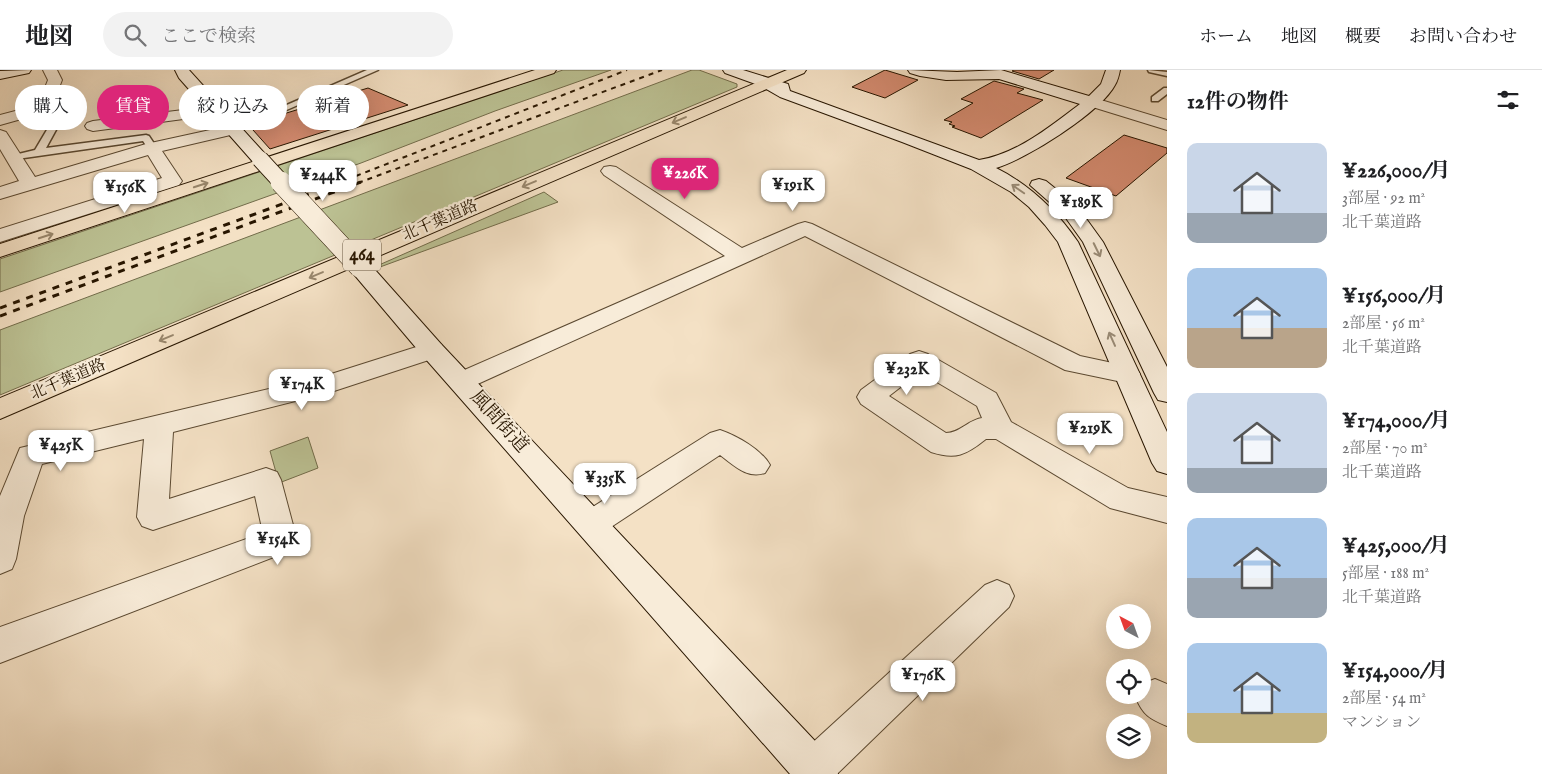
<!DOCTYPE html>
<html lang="ja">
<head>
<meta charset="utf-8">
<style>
	:root { --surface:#fff; --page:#f2f2f2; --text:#202124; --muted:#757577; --line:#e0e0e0; --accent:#db2777 }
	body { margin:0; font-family:"IM FELL English","Noto Serif JP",serif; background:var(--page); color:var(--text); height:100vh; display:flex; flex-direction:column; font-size:19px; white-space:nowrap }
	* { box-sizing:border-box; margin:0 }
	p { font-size:16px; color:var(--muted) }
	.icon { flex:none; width:28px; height:28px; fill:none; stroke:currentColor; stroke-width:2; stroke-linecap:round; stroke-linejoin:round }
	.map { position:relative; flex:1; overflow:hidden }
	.drawer { display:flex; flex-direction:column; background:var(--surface); width:375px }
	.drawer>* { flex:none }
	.guide { position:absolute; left:15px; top:15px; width:475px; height:45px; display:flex; gap:10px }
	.needle { width:32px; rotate:319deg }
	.tools { position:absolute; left:1106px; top:534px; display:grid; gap:10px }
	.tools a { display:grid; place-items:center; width:45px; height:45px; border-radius:50%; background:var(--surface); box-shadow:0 5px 20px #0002; font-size:25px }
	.price { position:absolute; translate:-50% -42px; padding:0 11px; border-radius:10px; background:#fff; color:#222; font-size:16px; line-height:32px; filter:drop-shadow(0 1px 2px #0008) }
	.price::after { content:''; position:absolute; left:50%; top:30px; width:15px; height:11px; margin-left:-8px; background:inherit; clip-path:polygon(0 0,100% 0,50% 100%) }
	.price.current { background:var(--accent); color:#fff }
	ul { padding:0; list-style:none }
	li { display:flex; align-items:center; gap:15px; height:125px; padding:0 20px }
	li span { display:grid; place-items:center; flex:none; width:140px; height:100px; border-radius:10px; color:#555 }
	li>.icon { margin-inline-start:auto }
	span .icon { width:60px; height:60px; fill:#fffc; stroke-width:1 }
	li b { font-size:21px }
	h2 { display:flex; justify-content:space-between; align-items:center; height:60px; padding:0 20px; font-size:21px }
	.pill { padding:0 18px; border-radius:22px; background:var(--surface); box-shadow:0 5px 20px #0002; font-size:18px; line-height:45px }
	.pill.current { background:var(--accent); color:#fff }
	header { display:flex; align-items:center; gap:30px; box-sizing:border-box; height:70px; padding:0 25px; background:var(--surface); border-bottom:1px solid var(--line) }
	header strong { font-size:24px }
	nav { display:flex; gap:28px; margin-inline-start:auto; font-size:18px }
	.search { width:350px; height:45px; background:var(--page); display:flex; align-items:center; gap:12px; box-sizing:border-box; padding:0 18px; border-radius:28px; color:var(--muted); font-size:19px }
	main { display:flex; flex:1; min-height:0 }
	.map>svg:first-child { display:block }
	.green { fill:#bcc294; stroke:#726c4a }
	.building { fill:#d38b70; stroke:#281600 }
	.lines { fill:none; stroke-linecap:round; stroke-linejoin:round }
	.lane-casing { stroke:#5b4931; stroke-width:3 }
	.street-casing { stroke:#5b4931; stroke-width:2 }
	.secondary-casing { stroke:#281600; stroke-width:2 }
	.highway-casing { stroke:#281600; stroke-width:2 }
	.lane { fill:#f8ecd9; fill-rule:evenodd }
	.street { fill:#f8ecd9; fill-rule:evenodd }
	.secondary { fill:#f8ecd9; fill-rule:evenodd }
	.highway { fill:#f4e1c5; fill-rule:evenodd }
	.rail-far1 { stroke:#281600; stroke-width:2; stroke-dasharray:5 5; stroke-linecap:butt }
	.rail { stroke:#281600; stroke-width:3; stroke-dasharray:7 7; stroke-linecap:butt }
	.secondary-bridge-far1-casing { stroke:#281600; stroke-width:18; stroke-linecap:butt }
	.secondary-bridge-casing { stroke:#281600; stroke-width:22; stroke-linecap:butt }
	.secondary-bridge-far1 { stroke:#f8ecd9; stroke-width:16 }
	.secondary-bridge { stroke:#f8ecd9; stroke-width:21 }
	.oneway { stroke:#98866c }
	.oneway2 { stroke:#9a8c77 }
	.labels { text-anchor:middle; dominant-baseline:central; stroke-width:4.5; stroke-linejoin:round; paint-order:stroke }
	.far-street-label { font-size:16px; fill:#281600; stroke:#f8ecd9 }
	.shield { fill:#f8ecd9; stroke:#665641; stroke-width:1 }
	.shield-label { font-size:18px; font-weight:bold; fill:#281600 }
	.street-label { font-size:19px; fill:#281600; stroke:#f8ecd9 }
</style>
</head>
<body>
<header>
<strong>地図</strong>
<div class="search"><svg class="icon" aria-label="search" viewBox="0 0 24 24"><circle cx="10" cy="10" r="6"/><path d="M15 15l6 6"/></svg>ここで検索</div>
<nav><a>ホーム</a><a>地図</a><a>概要</a><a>お問い合わせ</a></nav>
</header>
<main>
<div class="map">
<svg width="1167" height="704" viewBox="0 0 1167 704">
	<rect width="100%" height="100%" fill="#f4e1c5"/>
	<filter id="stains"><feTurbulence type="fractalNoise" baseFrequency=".004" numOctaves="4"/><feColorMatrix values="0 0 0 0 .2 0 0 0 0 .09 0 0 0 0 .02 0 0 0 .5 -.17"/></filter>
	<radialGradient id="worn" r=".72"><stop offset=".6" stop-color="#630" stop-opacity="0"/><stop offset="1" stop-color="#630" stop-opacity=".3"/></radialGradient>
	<path class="green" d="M563 0H611L495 41 361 93 0 222V189Z
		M692 0H699L737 14V17L0 325V260Z
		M544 122 558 132 380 197 379 195Z
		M308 367 318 398 279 413 270 381Z"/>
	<path class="building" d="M885 0 918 10 885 28 852 17Z
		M1014 0H1054L1039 9 1012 1Z
		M994 11 1024 19 1017 23 1043 30 981 68 952 57 955 56 949 54 952 52 944 50 973 33 961 29Z
		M368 18 408 35 270 79 253 60 274 53 270 49 280 45Z
		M1124 65 1167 78V83L1116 126 1066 108Z"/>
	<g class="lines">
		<g class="lane-casing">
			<path id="lane" d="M367 0H378L236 62 233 63 229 60Z
				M1148 0 1167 2V6L1149 2Z
				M1164 18H1167V24L1158 31H1152V27Z
				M45 35 63 47 46 78 146 65 149 66 157 78 155 80H149L143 71 10 90V86L35 80 54 48 42 40V36Z"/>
		</g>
		<g class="street-casing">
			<path id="street" d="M43 0H57L62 10 50 41 0 55V45L38 35 48 10Z
				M1091 27 1167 50V60L1086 35 1083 32 1086 29Z
				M216 36 221 38 224 41 221 44 93 61 87 59 85 56 87 53 93 51Z
				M233 55 239 57 241 60 239 63 162 81 182 111 179 115 0 172V159L162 108 148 85 0 129V117L19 111 0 79V60L6 62 35 107 146 74Z
				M610 96 616 97 742 178 798 154 805 152 812 154 1080 286 1136 298 1140 304 1136 310 1127 313 1065 300 805 166 471 317 462 320 453 317 449 311 453 305 725 186 604 105 601 101 604 97Z
				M432 272 441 274 444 280 441 286 331 322 173 362 169 429 266 398 277 402 281 410 297 470 292 480 0 593V557L263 463 255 426 153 460 142 456 137 447 144 369 42 394 24 446 16 489 12 499 0 504V426L20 378 328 305Z
				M919 281 928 284 996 323 1011 352 1128 418 1167 427V453L1110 438 996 369H986C966 385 956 390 931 382L861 334 857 327 861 320 910 284ZM920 302 977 336 982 348C968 350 960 363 946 363L889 326Z
				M720 360C737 366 761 379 770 395L765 403C747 409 735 396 720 385L602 463 591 467 580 463 575 454 580 445 710 363Z
				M997 510 1009 515 1014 526 1009 537 837 704H795L793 699 799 685 985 515Z
				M1155 609 1167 614V656C1150 649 1143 645 1136 628L1137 625H1142V614Z"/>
		</g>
		<g class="secondary-casing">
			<path id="secondary" d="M31 0 29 3 0 9V1Z
				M175 0H189L266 85 269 89 266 93 260 94 254 93 179 8Z
				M723 0H743L788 14 790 21 979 90C1017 84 1051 56 1080 34L999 9 946 10 920 6 910 3 908 0 957 2 1001 0 1089 26 1101 14 1106 0H1120C1119 5 1118 10 1115 15 1101 42 1025 90 996 98 1030 115 1056 140 1078 172L1167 362V404L1157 401 1152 393 1058 172 1045 155 1029 137 1011 122 971 99 902 72 780 27 761 16 725 3Z
				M1039 109 1046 111 1077 136 1103 172 1167 297V332L1158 330 1154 323 1083 172 1063 144 1030 115 1032 111Z
				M360 191 368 192 441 274 832 689 838 704H790L423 286 352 202 349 197 352 192Z"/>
		</g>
		<g class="highway-casing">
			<path id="highway" d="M535 0H556L554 3 0 187V174Z
				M787 0H806L804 3 0 349V328Z"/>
		</g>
		<use href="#lane" class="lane"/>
		<use href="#street" class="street"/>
		<use href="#secondary" class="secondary"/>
		<use href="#highway" class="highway"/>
		<path class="rail-far1" d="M356 106 627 0
			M358 113 662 0"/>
		<path class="rail" d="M0 238 312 123
			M0 246 361 112"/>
		<g class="secondary-bridge-far1-casing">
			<path id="secondary-bridge-far1" d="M260 89 282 113"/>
		</g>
		<g class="secondary-bridge-casing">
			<path id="secondary-bridge" d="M281 112 360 197"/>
		</g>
		<use href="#secondary-bridge-far1" class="secondary-bridge-far1"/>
		<use href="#secondary-bridge" class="secondary-bridge"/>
	</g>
	<defs><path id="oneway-shaft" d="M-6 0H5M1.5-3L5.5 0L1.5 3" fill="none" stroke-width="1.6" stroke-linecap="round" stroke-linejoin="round" transform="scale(1.25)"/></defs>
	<g class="oneway">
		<use href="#oneway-shaft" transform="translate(679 50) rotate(157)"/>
		<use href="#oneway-shaft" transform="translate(529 114) rotate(157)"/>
		<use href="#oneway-shaft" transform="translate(201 115) rotate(-18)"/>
		<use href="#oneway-shaft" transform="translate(46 166) rotate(-18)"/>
		<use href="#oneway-shaft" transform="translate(316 205) rotate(157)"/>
		<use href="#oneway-shaft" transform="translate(166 268) rotate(157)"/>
	</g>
	<g class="oneway2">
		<use href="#oneway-shaft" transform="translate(1018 119) rotate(-145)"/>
		<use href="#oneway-shaft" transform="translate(1097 180) rotate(64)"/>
		<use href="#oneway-shaft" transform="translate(1112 269) rotate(-114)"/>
	</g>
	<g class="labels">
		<g class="far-street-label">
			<text transform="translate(440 151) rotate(-23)">北千葉道路</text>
			<text transform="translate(68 310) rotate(-23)">北千葉道路</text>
		</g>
		<rect class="shield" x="343" y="169.5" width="38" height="31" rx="4"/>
		<g class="shield-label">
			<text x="362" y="185">464</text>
		</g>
		<g class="street-label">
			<text transform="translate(499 352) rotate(48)">風間街道</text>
		</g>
	</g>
	<rect width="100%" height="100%" filter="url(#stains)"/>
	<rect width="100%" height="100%" fill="url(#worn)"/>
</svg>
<div class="tools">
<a><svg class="needle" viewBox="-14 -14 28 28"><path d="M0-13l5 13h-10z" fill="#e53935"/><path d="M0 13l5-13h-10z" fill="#757577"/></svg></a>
<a><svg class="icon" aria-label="locate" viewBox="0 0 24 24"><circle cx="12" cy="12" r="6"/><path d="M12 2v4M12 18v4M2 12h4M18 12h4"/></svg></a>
<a><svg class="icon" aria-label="layers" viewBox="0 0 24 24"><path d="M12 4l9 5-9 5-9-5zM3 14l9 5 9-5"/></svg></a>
</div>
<b class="price current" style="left:685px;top:130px">¥226K</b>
<b class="price" style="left:323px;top:132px">¥244K</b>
<b class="price" style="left:793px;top:142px">¥191K</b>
<b class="price" style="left:125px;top:144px">¥156K</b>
<b class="price" style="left:1081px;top:159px">¥189K</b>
<b class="price" style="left:907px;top:326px">¥232K</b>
<b class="price" style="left:302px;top:341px">¥174K</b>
<b class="price" style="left:1090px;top:385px">¥219K</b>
<b class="price" style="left:61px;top:402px">¥425K</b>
<b class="price" style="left:605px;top:435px">¥335K</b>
<b class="price" style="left:278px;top:496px">¥154K</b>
<b class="price" style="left:923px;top:632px">¥176K</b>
<div class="guide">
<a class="pill">購入</a>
<a class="pill current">賃貸</a>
<a class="pill">絞り込み</a>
<a class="pill">新着</a>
</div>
</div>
<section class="drawer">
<h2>12件の物件<svg class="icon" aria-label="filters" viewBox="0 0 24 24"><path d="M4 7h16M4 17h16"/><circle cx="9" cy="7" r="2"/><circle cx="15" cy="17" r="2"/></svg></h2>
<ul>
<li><span style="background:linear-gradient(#c9d6e8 70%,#9aa5b1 0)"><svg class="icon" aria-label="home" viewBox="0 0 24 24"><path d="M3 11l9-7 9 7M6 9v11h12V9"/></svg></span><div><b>¥226,000/月</b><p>3部屋 · 92 m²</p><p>北千葉道路</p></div></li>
<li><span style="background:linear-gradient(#a9c7e8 60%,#b9a48a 0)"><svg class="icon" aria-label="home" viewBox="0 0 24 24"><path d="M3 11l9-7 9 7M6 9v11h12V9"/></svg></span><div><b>¥156,000/月</b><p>2部屋 · 56 m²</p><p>北千葉道路</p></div></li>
<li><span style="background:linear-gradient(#c9d6e8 75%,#9aa5b1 0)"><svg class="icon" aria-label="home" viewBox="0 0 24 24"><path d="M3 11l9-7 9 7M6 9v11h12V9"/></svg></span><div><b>¥174,000/月</b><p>2部屋 · 70 m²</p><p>北千葉道路</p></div></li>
<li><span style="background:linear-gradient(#a9c7e8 60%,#9aa5b1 0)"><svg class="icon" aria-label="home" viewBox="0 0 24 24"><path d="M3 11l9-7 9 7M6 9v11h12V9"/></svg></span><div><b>¥425,000/月</b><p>5部屋 · 188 m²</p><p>北千葉道路</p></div></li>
<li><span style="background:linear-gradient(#a9c7e8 70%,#c2b280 0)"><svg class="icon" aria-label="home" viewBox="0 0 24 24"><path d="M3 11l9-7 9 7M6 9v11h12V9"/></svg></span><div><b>¥154,000/月</b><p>2部屋 · 54 m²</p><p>マンション</p></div></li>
</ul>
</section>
</main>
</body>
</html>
